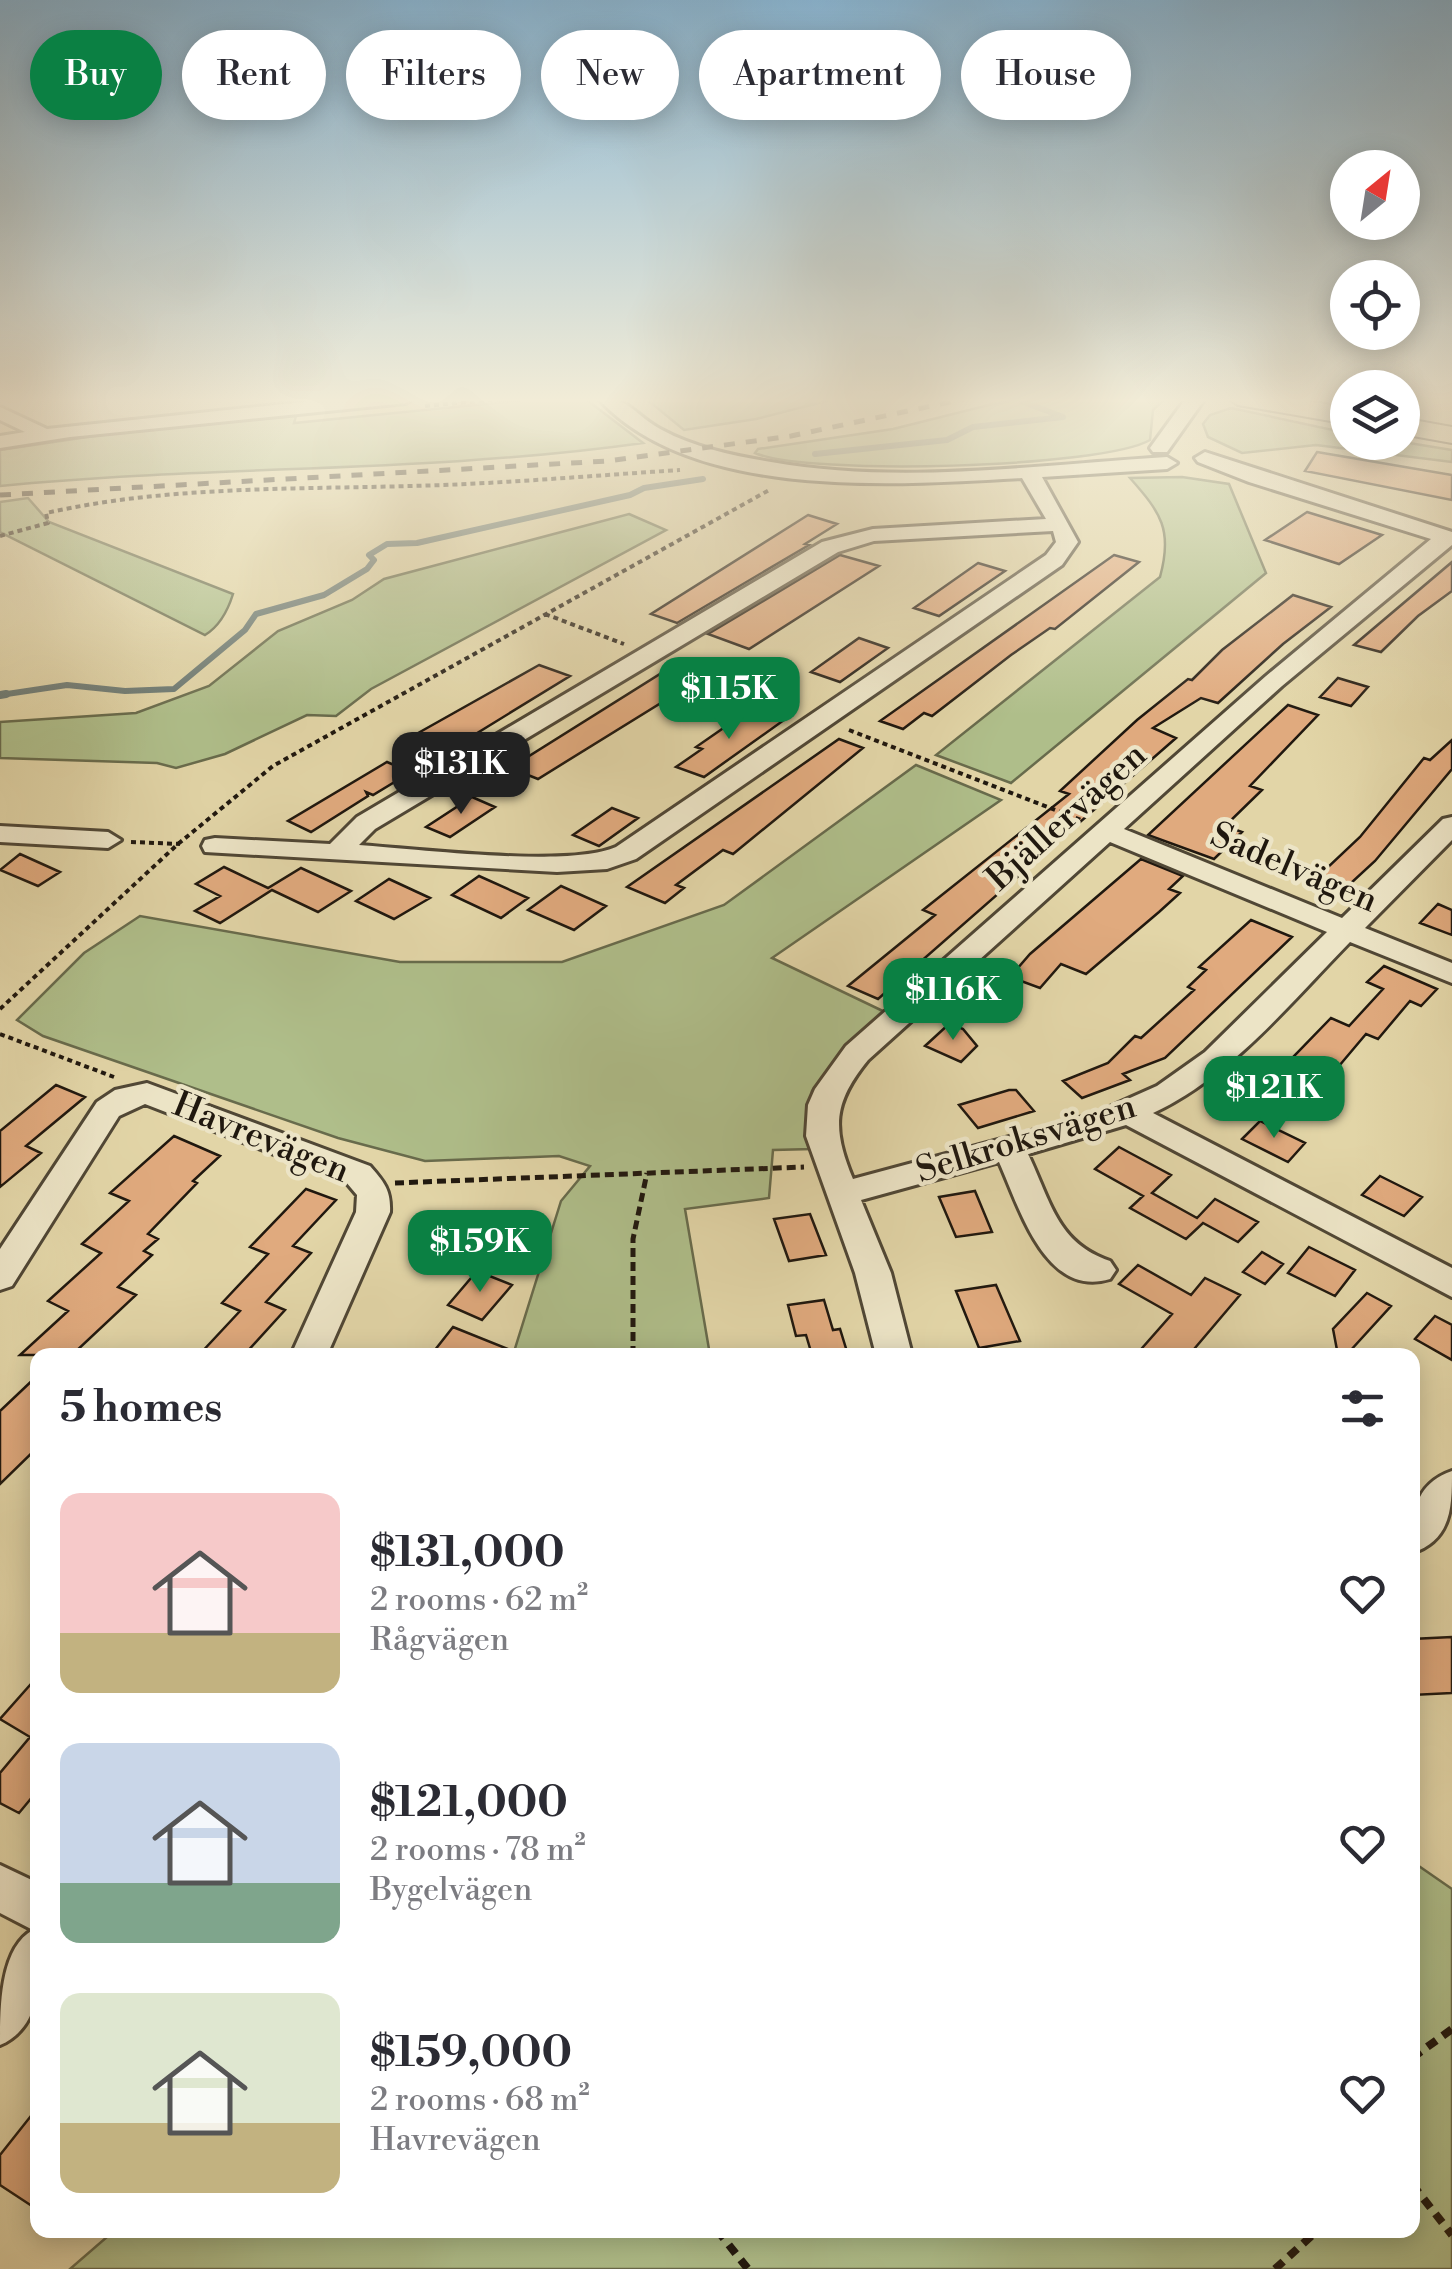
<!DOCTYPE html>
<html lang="en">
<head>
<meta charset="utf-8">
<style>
	:root { --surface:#fff; --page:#f2f2f3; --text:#2b2b33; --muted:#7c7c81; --accent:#0b8043 }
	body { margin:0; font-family:"Libre Bodoni",serif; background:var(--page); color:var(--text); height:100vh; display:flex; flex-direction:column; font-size:38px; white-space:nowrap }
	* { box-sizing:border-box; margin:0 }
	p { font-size:32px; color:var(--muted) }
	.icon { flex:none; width:55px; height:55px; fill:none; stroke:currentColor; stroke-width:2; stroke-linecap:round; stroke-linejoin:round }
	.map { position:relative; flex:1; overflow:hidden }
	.side { position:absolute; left:30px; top:1348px; width:1390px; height:890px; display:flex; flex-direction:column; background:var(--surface); border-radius:20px; box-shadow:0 5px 25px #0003 }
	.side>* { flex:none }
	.top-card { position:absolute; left:30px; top:30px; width:1392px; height:90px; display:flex; gap:20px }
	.needle { width:65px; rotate:30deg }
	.controls { position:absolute; left:1330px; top:150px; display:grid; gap:20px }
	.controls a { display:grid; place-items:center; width:90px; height:90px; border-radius:50%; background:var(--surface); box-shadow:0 5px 25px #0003; font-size:50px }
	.price { position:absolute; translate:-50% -85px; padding:0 22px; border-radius:20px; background:var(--accent); color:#fff; font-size:32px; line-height:65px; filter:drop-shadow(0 2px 5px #0008) }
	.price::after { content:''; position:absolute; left:50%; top:60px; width:30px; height:22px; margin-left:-15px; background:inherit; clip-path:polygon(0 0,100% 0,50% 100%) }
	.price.selected { background:#222; color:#fff }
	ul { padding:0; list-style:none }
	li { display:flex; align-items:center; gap:30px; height:250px; padding:0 30px }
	li span { display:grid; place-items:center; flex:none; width:280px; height:200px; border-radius:20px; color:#555 }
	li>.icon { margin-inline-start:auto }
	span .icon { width:120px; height:120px; fill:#fffc; stroke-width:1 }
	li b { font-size:42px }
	h2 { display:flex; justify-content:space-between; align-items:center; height:120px; padding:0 30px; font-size:42px }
	.pill { padding:0 35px; border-radius:45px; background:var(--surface); box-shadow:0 5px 25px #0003; font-size:35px; line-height:90px }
	.pill.selected { background:var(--accent); color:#fff }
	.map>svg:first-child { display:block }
	.green { fill:#afbe8a; stroke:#686b4c; stroke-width:2.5 }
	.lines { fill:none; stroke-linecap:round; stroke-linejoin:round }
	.stream-far1 { stroke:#697771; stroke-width:6 }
	.stream { stroke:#697771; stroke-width:8 }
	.building { fill:#e0aa7e; stroke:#20180f; stroke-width:2.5 }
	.minor-casing { stroke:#504735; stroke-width:6 }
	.highway-casing { stroke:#20180f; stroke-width:4 }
	.path-far2 { stroke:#20180f; stroke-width:4; stroke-dasharray:5 4; stroke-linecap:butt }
	.path-far1 { stroke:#20180f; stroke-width:5; stroke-dasharray:9 5; stroke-linecap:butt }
	.path { stroke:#20180f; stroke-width:8; stroke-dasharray:11 8; stroke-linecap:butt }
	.minor { fill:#ece4c6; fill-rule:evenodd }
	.highway { fill:#e2d5a7; fill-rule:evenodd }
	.rail { stroke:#20180f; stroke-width:5; stroke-dasharray:11 11; stroke-linecap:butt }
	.labels { text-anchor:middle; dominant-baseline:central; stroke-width:9; stroke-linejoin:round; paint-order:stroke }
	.street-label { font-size:35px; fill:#20180f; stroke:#ece4c6 }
</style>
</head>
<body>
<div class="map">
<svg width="1452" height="2269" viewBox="0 0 1452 2269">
	<rect width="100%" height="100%" fill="#e2d5a7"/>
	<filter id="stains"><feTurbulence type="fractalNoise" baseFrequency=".002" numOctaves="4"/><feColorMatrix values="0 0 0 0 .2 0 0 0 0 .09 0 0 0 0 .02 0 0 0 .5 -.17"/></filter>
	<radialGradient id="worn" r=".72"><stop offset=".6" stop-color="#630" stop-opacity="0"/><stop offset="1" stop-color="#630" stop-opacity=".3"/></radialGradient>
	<path class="green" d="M554 397H583L643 443C430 473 214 465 0 486V450L128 431 296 416 294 423Z
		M644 397H842L756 419 684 430Z
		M1021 397H1167L1153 410 1150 440C1102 468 806 476 755 453L758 449 893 429Z
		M1231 408 1347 433 1348 442H1403L1452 450V462L1316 445 1242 453 1208 437 1203 424 1210 415Z
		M1182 477 1229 484 1266 573 1011 783 936 755 1160 577C1173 530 1161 513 1130 478Z
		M28 498 49 522 233 594C228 610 220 626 205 635L0 532V502Z
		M629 514 666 530 371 689 336 716 307 715 225 754 176 768 157 763 0 758V722L136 713 209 686 278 631 352 600 384 579Z
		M916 765 1001 800 772 958 887 1013 812 1091V1149L773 1150 769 1198 685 1209 710 1355H513L561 1201 590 1166 559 1156 425 1161 338 1138 43 1036 17 1020 84 953 140 916 400 962H562L724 905Z
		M1413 1862 1452 1889V2269H70L115 2230H1412Z"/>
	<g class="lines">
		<path class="stream-far1" d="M1051 397H1070
			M815 454 947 440 973 427 1063 417 1021 401 1026 397
			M0 695 67 685 125 691 174 689 245 630 256 614 324 595 367 569 374 560 369 555 387 544 417 543 630 495 644 488 703 479"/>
		<path class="stream" d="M0 695 6 694"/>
	</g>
	<path class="building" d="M1317 452 1452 475V500L1305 471Z
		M1307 512 1382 535 1339 564 1265 540Z
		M808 515 837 524 805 544 809 545 677 623 651 614Z
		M840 555 879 566 749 649 708 634Z
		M1114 555 1139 562 1055 629 1050 628 1011 655 932 716 924 713 903 729 880 721Z
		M1452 562V591L1418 616 1381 652 1354 645Z
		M978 563 1005 571 939 616 914 608Z
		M1293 595 1331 607 1283 644 1218 703 1201 698 1153 728 1176 738 878 999 848 986 935 915 923 910 1069 794 1060 791 1137 720 1188 679 1192 680 1222 650Z
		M859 638 888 648 840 682 811 672Z
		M539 665 570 676 456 746 420 732Z
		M668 669 698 680 538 779 510 768Z
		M1338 678 1368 687 1351 706 1320 697Z
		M1288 705 1318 715 1250 786 1262 790 1225 826 1242 832 1214 859 1148 835Z
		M751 709 784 720 704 777 676 767 702 749 696 747Z
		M839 739 863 748 733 854 723 850 676 885 684 888 665 903 627 887Z
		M1452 740V769L1375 861 1337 896 1309 885 1360 837 1424 758 1430 760Z
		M387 762 411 772 373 795 366 792 368 796 311 832 288 821Z
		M472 797 495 807 450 837 426 827Z
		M612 808 638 818 599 846 573 835Z
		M20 854 60 872 38 886 0 870Z
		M1141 859 1183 876 1169 889 1180 893 1159 912 1086 974 1061 964 1040 988 1010 977 1030 954Z
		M224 867 268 888 301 868 351 891 318 912 272 890 220 923 195 911 220 896 196 884Z
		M479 876 528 898 501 918 452 895Z
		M389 879 430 898 394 919 356 901Z
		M561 886 606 906 574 930 528 910Z
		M1438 904 1452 910V935L1420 923Z
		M1251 920 1292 937 1165 1058 1123 1074 1130 1080 1082 1098 1063 1081 1108 1063 1135 1036 1141 1038 1194 990 1188 987 1206 970 1199 967Z
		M1384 966 1437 989 1421 1006 1410 1001 1378 1039 1366 1034 1323 1085 1314 1080 1296 1098 1267 1084 1331 1018 1349 1026 1383 989 1367 982Z
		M950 1023 963 1029 977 1046 961 1062 925 1046Z
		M56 1085 85 1097 26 1146 41 1153 0 1187V1131Z
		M1009 1090H1016L1034 1111 978 1128 959 1105Z
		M1260 1121 1305 1143 1288 1162 1242 1139Z
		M174 1136 220 1156 193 1181 197 1183 148 1234 158 1239 144 1251 152 1255 118 1287 136 1295 72 1355H20L68 1311 48 1301 101 1253 82 1244 129 1201 110 1193Z
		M1119 1147 1171 1175 1152 1193 1197 1218 1215 1199 1258 1222 1238 1242 1203 1223 1186 1239 1130 1208 1143 1196 1095 1169Z
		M1380 1176 1422 1197 1404 1216 1362 1195Z
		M306 1189 336 1200 293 1246 311 1253 266 1302 285 1310 244 1355H199L240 1311 222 1303 268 1254 250 1247Z
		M975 1191 992 1232 956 1237 939 1197Z
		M810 1214 826 1255 789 1261 774 1219Z
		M493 1216 530 1230 504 1262 466 1249Z
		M1309 1247 1355 1270 1335 1296 1288 1273Z
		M1262 1252 1283 1264 1265 1284 1243 1272Z
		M1138 1265 1191 1295 1205 1278 1240 1295 1189 1355H1136L1172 1314 1119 1284Z
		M477 1271 512 1285 482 1320 448 1305Z
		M996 1285 1020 1341 979 1348 956 1291Z
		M1367 1293 1391 1306 1350 1351 1337 1350 1333 1329Z
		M824 1300 833 1330 840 1329 848 1355H812L806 1335 796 1336 788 1305Z
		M1435 1316 1452 1325V1360L1415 1339Z
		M453 1327 520 1354V1355H431Z
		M38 1375V1447L0 1484V1411Z
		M1452 1637V1693L1412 1695V1639Z
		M38 1676V1790L19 1813 0 1803V1773L30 1737 0 1719Z
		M38 2107V2210L0 2185V2155Z"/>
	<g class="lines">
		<g class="minor-casing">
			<path id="minor" d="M350 397H415L406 403 70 437 0 448V436L25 432 0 420V407L47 429Z
				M597 397C630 397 635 416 662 430 695 448 735 456 771 462 900 485 1037 465 1167 457L1177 463 1167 469 1042 477 1078 542 1062 565 636 859 607 869 557 872 205 852 202 846 205 840 215 838 330 844 357 817 822 542 873 529 1046 519 1022 478C896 485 689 501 597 397ZM1053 531 1056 542 1046 555 616 847C568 868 418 849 359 845L375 829 838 552 874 541Z
				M1187 397H1206L1167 452H1153L1150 448Z
				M1205 452 1452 532V545L1282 686 1124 829 1342 918 1443 819 1452 817V840L1365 928 1452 963V983L1350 942C1290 1003 1232 1076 1153 1113L1452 1268V1297L1126 1125 1028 1154C1051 1202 1057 1243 1110 1261L1116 1270 1110 1279C1045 1299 1019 1206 999 1162L861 1200 891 1273 912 1355H876L855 1273 806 1136 808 1105 815 1089 846 1046 1266 676 1431 539 1249 482 1198 462 1195 458ZM1110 842 1327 932 1205 1052 1157 1086 1094 1114 853 1179C832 1128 833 1103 868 1060Z
				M0 826 108 832 121 840 108 848 0 842Z
				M147 1083 370 1166C384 1182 391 1190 390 1212L327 1355H291L356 1212 357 1195 346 1182 145 1104 119 1116 12 1286 0 1290V1249L97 1102 115 1090Z
				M1452 1471C1452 1506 1452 1540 1412 1553 1412 1518 1412 1485 1452 1471Z
				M0 1865 38 1883C38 1933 56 2022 0 2045 0 2007 0 1948 33 1930L0 1913Z"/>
		</g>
		<g class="highway-casing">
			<path id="highway" d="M1225 397H1286L1348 408V424L1238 405Z
				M1402 418 1452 427V443L1402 434Z"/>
		</g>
		<path class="path-far2" d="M425 406 523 397
			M0 536 48 523 46 513C175 484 311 490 443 485 522 482 601 475 680 470
			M545 614 624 644
			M676 664 797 710
			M849 730 1081 820
			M131 842 180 844
			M0 1009 178 844 273 766 771 489
			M0 1034 114 1077"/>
		<path class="path-far1" d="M395 1183 804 1167
			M633 1355V1239L647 1173"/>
		<path class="path" d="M1412 2058 1452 2029
			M1412 2184 1452 2235
			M717 2230 748 2269
			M1275 2269 1318 2230"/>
		<use href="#minor" class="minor"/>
		<use href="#highway" class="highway"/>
		<path class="rail" d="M0 495 607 461 791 436 973 397"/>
	</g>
	<linearGradient id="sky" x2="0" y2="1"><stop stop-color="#88b5d3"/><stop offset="0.56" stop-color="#f2ecd7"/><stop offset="1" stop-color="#f2ecd7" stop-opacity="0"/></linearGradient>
	<rect width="1452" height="715" fill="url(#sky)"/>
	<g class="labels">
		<g class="street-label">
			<text transform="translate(1067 817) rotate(-42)">Bjällervägen</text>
			<text transform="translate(1294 868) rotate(23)">Sadelvägen</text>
			<text transform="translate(261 1138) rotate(22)">Havrevägen</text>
			<text transform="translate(1026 1139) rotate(-17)">Selkroksvägen</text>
		</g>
	</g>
	<rect width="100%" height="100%" filter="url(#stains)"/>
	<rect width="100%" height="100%" fill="url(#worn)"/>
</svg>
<div class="controls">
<a><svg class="needle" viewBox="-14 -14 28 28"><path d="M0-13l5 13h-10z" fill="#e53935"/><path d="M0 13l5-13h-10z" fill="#7c7c81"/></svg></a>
<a><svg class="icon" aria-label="locate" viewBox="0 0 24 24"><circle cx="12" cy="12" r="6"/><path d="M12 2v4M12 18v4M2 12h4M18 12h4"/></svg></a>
<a><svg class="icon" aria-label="layers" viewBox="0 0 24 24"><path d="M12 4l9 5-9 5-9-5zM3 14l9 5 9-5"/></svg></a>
</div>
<b class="price" style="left:729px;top:742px">$115K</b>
<b class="price selected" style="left:461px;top:817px">$131K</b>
<b class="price" style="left:953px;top:1043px">$116K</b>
<b class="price" style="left:1274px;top:1141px">$121K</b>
<b class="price" style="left:480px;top:1295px">$159K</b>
<div class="top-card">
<a class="pill selected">Buy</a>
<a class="pill">Rent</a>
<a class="pill">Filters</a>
<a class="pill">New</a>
<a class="pill">Apartment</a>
<a class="pill">House</a>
</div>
<section class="side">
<h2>5 homes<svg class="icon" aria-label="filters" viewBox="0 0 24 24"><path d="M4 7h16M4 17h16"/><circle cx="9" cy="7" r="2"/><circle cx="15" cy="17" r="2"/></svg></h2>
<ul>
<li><span style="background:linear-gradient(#f6c9c9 70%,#c2b280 0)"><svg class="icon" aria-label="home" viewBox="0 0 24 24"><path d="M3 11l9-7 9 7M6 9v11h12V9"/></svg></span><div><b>$131,000</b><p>2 rooms · 62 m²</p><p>Rågvägen</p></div><svg class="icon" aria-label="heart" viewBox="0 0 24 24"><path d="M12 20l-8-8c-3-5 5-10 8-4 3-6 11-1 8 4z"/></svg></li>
<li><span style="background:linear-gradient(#c9d6e8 70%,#7fa58c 0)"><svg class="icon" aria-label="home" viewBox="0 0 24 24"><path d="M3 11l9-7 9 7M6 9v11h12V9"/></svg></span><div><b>$121,000</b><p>2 rooms · 78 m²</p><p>Bygelvägen</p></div><svg class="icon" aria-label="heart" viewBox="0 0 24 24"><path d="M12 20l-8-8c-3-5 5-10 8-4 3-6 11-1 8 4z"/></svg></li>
<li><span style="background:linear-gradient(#dfe7d0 65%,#c2b280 0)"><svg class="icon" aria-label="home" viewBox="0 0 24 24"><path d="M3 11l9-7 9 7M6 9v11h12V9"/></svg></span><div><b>$159,000</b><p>2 rooms · 68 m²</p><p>Havrevägen</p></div><svg class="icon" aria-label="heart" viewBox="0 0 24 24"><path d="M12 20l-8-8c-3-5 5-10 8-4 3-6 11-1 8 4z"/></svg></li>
</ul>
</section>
</div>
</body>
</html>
